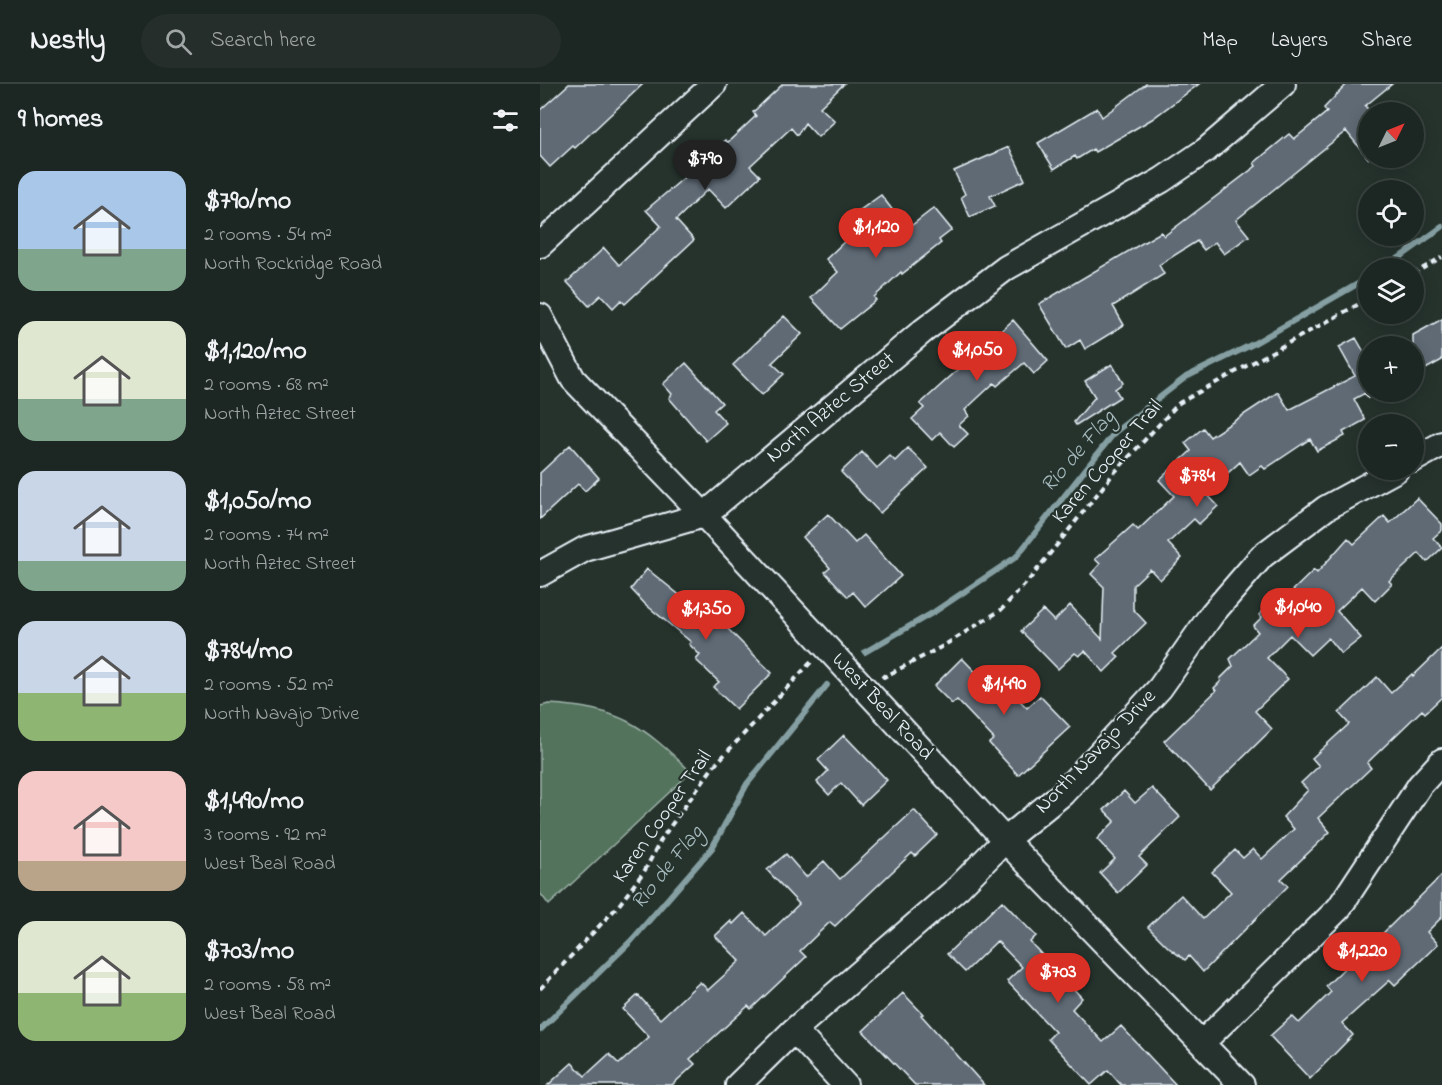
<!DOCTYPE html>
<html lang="en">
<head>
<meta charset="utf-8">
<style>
	:root { --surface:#1c2622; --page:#252e2a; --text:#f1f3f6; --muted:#a0a5a5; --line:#3a4340; --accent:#d93025 }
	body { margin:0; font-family:"Indie Flower",sans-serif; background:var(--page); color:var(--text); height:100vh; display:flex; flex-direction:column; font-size:22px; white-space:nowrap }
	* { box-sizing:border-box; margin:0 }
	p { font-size:20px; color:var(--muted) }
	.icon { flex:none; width:33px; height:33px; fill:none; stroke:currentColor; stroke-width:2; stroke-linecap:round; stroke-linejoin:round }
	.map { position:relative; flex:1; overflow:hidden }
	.sheet { display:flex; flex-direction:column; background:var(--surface); width:540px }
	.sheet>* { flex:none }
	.needle { width:39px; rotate:47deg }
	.buttons { position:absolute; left:818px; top:18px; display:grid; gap:12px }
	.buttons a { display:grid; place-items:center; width:66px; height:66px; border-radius:50%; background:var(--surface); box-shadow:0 3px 15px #0003,0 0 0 2px var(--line); font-size:30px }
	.price { position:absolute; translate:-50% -51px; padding:0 14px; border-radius:21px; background:var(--accent); color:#fff; font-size:20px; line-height:39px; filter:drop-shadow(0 2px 3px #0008) }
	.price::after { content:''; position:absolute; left:50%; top:36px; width:18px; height:14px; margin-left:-9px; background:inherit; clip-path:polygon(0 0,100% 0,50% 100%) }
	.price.current { background:#222; color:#fff }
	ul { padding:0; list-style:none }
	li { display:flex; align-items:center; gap:18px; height:150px; padding:0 18px }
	li span { display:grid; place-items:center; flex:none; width:168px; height:120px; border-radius:18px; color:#555 }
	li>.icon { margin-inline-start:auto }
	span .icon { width:72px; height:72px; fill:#fffc; stroke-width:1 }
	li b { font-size:26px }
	h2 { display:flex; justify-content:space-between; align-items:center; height:72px; padding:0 18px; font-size:26px }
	header { display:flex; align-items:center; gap:36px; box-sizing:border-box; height:84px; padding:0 30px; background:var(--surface); border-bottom:2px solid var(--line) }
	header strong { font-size:28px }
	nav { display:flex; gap:33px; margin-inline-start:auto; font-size:21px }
	.search { width:420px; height:54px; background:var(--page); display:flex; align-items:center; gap:15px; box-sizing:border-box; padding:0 21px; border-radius:33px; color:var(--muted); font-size:22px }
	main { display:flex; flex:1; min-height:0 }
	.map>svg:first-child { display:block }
	.green { fill:#53735c; stroke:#9eb2aa; stroke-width:1.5 }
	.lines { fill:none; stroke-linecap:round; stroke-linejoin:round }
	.stream { stroke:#859fa2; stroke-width:6 }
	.building { fill:#5e6a74; stroke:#e8f1f8; stroke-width:1.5 }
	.minor-casing { stroke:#e8f1f8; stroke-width:28 }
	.path { stroke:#e8f1f8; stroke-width:4; stroke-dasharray:6 4.5; stroke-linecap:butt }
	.minor { stroke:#26332d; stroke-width:24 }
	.labels { text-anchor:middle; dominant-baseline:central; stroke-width:4.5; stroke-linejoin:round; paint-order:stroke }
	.street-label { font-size:21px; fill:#e8f1f8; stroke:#26332d }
	.water-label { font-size:22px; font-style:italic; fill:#a6babe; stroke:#26332d }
</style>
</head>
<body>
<header>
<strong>Nestly</strong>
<div class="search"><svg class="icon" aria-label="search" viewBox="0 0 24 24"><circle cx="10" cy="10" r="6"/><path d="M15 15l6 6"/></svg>Search here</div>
<nav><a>Map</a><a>Layers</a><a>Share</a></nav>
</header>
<main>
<section class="sheet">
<h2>9 homes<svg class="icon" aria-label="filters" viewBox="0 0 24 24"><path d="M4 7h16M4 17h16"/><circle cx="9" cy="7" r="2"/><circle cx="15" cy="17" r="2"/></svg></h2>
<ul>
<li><span style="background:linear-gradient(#a9c7e8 65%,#7fa58c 0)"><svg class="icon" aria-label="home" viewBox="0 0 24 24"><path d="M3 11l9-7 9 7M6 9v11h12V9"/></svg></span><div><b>$790/mo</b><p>2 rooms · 54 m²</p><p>North Rockridge Road</p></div></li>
<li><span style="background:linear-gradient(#dfe7d0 65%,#7fa58c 0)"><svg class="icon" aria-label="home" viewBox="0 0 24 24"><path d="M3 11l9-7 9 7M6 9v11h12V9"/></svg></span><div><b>$1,120/mo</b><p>2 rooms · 68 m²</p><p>North Aztec Street</p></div></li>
<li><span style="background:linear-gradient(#c9d6e8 75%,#7fa58c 0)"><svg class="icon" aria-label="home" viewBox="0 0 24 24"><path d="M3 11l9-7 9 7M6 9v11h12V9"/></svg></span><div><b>$1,050/mo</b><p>2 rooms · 74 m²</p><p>North Aztec Street</p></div></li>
<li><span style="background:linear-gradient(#c9d6e8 60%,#8fb573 0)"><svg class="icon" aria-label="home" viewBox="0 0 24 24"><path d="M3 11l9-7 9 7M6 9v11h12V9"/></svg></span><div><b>$784/mo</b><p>2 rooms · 52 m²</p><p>North Navajo Drive</p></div></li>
<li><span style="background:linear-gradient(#f6c9c9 75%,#b9a48a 0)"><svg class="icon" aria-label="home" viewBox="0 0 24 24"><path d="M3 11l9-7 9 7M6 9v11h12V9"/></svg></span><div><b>$1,490/mo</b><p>3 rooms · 92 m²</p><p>West Beal Road</p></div></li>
<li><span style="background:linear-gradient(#dfe7d0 60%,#8fb573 0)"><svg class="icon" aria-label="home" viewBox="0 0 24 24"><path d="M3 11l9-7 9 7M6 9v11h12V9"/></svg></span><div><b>$703/mo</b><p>2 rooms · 58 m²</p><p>West Beal Road</p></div></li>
</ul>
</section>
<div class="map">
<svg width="902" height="1001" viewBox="0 0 902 1001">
	<rect width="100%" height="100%" fill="#26332d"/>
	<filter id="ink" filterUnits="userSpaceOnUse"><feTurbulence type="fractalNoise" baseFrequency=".0167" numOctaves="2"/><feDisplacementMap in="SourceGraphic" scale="12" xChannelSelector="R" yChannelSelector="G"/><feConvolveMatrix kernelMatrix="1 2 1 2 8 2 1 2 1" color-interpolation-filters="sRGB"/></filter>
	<g filter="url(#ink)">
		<path class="green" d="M9 620C78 623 103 641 151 688L9 821 0 809V622Z"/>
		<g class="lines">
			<path class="stream" d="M845 184 902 143
				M325 568 394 528 476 473 575 348 646 293 713 260 828 194
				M0 946 92 856 172 764 207 700 287 601"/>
		</g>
		<path class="building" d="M29 0H103L35 64 33 62 10 83 0 72V26Z
			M243 0H304L280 23 295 37 278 53 265 39 257 51 251 44 210 82 220 92 186 124 168 105 136 136 154 156 85 220 81 216 73 224 61 211 49 222 27 198 64 164 79 181 121 142 106 126 152 87 149 84 167 68 169 71 185 56 188 58 216 32 213 28Z
			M606 0H659L612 35 555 68 553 65 537 75 535 72 514 85 498 59 557 24 562 33Z
			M807 0H852L825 22 828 25V74L806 47 696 136 709 152 684 170 675 158 664 166 657 157 619 181 624 190 573 222 584 241 545 265 540 256 526 265 499 220 621 148 624 152 716 82 714 79 749 50 754 55 787 28 784 24Z
			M469 63 485 96 450 112 455 122 430 133 421 113 425 110 414 87Z
			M341 111 367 145 394 124 412 146 399 156 401 159 362 190 361 188 334 213 336 216 300 245 271 214 298 188 286 175 324 139 316 129Z
			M244 232 262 250 232 279 244 290 222 311 193 281Z
			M902 235V276L873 292V251Z
			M473 236 508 277 494 290 484 279 457 302 454 299 425 326 429 332 419 341 428 350 414 363 400 348 392 356 372 335 384 324 380 320Z
			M816 254 828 275V315L825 309 814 315 825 336 803 348 805 352 777 367 770 355 725 385 722 382 709 391 700 378 666 409 678 422 659 440 654 435 628 459 642 474 620 496 610 485 593 501V525L606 539 575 569 579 573 564 588 545 567 539 572 535 569 518 585 481 547 503 526 514 537 530 521 562 555 564 503 551 490 560 480 555 475 593 441 598 446 634 412 619 396 651 367 645 359 663 344 670 353 738 308 749 326 815 292 799 263Z
			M146 279 182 319 174 326 186 339 166 357 129 314 132 310 123 300Z
			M572 280 583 299 575 305 580 313 536 341 534 338 555 313 545 297Z
			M30 361 59 394 45 407 38 400 0 435V389Z
			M368 364 388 384 340 429 301 388 322 368 337 384 350 372 355 377Z
			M877 414 902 440V446L893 454 902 464 887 478 879 469 849 497 852 500 835 517 822 503 797 527 821 554 801 570 788 554 770 571 750 551 727 574 748 595 715 627 732 645 670 706 624 657 676 607 674 604 681 597 680 595 693 582 690 575 718 548 713 542 722 533 719 531 740 510 744 515 774 486 777 489 808 454 814 460 844 432 850 439Z
			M288 430 315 459 324 451 361 492 326 523 313 508 308 513 285 488 290 484 263 453Z
			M107 485 172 537 176 533 232 589 196 625 173 603 179 598 156 576 160 571 149 560 151 558 105 520 91 505Z
			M902 564V613L885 629 882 626 827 679 831 684 778 734 790 748 741 795 748 802 663 888 649 872 645 876 629 864 608 843 641 811 663 835 691 808 672 788 695 766 703 774 713 765 722 775 754 745 743 733 768 706 761 699 779 682 772 674 809 640 799 629 837 593 851 609 872 590 873 592Z
			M422 574 450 603 459 595 487 624 500 612 530 643 478 691 449 659 454 655 417 616 412 620 394 602Z
			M304 651 347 696 321 721 301 699 289 711 277 698 288 687 278 676Z
			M612 704 640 733 599 773 607 781 578 809 560 789 575 775 557 755 575 737 564 726 584 707 595 719Z
			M374 726 397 751 375 772 372 769 295 842 290 838 260 867 266 873 211 925 208 922 150 975 155 980 132 1001H8L32 979 45 992 69 970 79 980 109 953 83 925 98 911 120 935 160 898 168 906 200 877 175 852 191 837 193 840 204 829 226 852 259 820 227 786 246 770 266 793 284 777 300 795Z
			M902 791V833L887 848 898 860 855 901 850 896 802 939 813 951 770 995 730 952 752 932 759 939 791 908 786 902 822 867 818 863 831 851 836 856Z
			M462 817 496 852 490 858 542 914 532 925 563 958 581 942 636 1001H581L568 986 551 1001 508 955 515 948 467 897 482 883 457 857 425 888 407 870Z
			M363 909 383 930 381 931 444 1001H375L323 947Z"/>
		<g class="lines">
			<g class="minor-casing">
				<path id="minor" d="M0 161 174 0
					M0 232 33 295 164 431 465 756 702 1001
					M873 376 902 360
					M0 490 45 465 164 431 383 247 466 184 622 96 666 66 743 0
					M254 946 305 1001
					M662 959 799 824 880 701 902 677
					M198 1001 254 946 418 804 465 756 522 710 620 604 672 530 722 472 786 424 856 386"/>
			</g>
			<path class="path" d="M873 190 902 173
				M342 591 344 593 403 562 461 526 489 496 574 389 639 319 828 215
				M0 905 79 821 105 786 122 754 173 683 272 577"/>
			<use href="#minor" class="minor"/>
		</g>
	</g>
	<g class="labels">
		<g class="street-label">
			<text transform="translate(291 324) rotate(-40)">North Aztec Street</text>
			<text transform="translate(568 378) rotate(-49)">Karen Cooper Trail</text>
			<text transform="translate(342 623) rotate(47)">West Beal Road</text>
			<text transform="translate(556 668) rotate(-46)">North Navajo Drive</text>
			<text transform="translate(123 733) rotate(-55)">Karen Cooper Trail</text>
		</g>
		<g class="water-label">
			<text transform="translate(539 368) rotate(-49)">Rio de Flag</text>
			<text transform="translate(128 784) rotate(-51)">Rio de Flag</text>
		</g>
	</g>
</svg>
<div class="buttons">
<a><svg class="needle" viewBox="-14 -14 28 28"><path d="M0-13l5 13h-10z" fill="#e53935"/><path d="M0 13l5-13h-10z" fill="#a0a5a5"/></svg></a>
<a><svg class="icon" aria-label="locate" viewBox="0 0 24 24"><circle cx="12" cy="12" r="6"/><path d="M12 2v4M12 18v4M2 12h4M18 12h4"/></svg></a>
<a><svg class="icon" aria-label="layers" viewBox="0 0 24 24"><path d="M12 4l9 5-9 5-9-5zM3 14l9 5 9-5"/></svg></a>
<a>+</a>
<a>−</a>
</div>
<b class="price current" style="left:165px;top:107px">$790</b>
<b class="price" style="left:336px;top:175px">$1,120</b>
<b class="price" style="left:437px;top:298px">$1,050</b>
<b class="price" style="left:657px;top:424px">$784</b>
<b class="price" style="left:758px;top:555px">$1,040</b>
<b class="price" style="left:166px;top:557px">$1,350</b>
<b class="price" style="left:464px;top:632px">$1,490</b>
<b class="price" style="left:822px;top:899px">$1,220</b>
<b class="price" style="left:518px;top:920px">$703</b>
</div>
</main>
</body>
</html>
